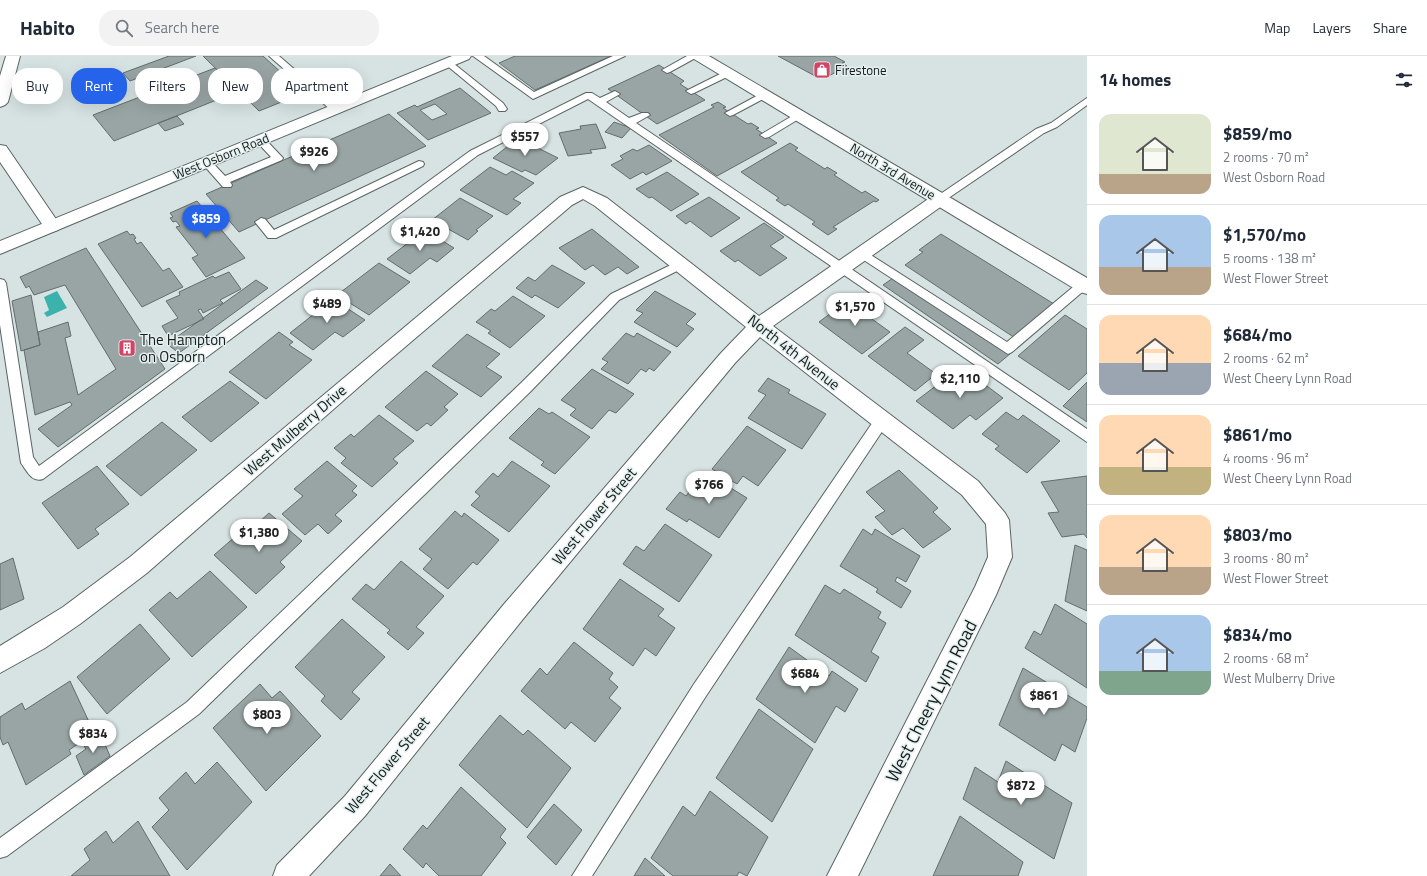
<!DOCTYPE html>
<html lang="en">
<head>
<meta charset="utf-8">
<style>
	:root { --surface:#fff; --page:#f2f2f3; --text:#1f2937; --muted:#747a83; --line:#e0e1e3; --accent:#2563eb }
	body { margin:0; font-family:"Titillium Web",sans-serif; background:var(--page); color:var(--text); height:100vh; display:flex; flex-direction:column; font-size:15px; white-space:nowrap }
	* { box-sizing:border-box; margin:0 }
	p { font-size:13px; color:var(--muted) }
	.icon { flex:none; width:22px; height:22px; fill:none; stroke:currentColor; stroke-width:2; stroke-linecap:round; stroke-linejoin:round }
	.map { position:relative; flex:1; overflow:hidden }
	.side { display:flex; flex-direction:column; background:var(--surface); width:340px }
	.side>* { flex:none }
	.banner { position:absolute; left:12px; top:12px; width:380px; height:36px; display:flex; gap:8px }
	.price { position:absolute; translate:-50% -34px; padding:0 9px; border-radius:14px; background:#fff; color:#222; font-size:13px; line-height:26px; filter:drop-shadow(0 1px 2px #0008) }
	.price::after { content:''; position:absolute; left:50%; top:24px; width:12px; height:9px; margin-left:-6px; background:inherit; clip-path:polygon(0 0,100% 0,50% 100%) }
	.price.current { background:var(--accent); color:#fff }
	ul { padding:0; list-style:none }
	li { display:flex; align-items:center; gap:12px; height:100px; padding:0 12px }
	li+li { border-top:1px solid var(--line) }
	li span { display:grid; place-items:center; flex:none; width:112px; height:80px; border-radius:12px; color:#555 }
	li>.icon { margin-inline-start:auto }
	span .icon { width:48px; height:48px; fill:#fffc; stroke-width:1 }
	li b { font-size:17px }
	h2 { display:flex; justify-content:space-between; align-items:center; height:48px; padding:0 12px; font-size:17px }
	.chip { padding:0 14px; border-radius:16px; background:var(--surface); box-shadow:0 4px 16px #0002; font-size:14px; line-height:36px }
	.chip.current { background:var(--accent); color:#fff }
	header { display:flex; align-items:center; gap:24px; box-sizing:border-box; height:56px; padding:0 20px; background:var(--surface); border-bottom:1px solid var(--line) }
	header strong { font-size:19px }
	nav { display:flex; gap:22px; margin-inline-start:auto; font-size:14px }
	.search { width:280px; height:36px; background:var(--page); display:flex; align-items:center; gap:10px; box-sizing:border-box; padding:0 14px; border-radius:16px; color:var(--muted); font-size:15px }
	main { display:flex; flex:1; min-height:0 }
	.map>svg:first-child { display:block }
	.water { fill:#3cb2ad }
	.building { fill:#99a5a4; stroke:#626d6c; fill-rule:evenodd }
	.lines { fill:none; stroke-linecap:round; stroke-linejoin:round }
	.service-casing { stroke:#5a6564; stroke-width:2 }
	.minor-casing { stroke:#5a6564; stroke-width:2 }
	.tertiary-casing { stroke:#5a6564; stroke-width:2 }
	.service { fill:#fff; fill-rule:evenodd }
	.minor { fill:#fff; fill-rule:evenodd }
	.tertiary { fill:#fff; fill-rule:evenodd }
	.labels { text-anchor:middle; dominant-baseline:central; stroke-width:3; stroke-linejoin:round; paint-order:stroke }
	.far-poi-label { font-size:13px; fill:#161a1a; stroke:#e3f0ef; text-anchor:start }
	.far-street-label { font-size:13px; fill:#161a1a; stroke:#e3f0ef }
	.poi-label { font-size:15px; fill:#161a1a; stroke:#e3f0ef; text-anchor:start }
	.street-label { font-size:15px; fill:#161a1a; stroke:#e3f0ef }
	.near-street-label { font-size:18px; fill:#161a1a; stroke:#e3f0ef }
</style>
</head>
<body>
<header>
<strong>Habito</strong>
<div class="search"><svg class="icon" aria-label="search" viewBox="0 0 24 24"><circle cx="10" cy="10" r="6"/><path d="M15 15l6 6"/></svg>Search here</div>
<nav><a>Map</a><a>Layers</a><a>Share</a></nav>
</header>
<main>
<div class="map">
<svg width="1087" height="820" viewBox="0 0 1087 820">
	<rect width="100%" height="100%" fill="#d6e3e2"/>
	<path class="water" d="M57 235 67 252 47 261 44 257 49 254 44 241Z"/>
	<path class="building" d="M169 0H196L130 25 123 17Z
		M203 0H263L304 37 259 55Z
		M515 0H611L535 34 499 7Z
		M778 0H834L845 6 842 7 847 10 827 21 822 19 817 21Z
		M659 9 684 25 680 28 705 44 657 68 608 33Z
		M215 12 239 35 114 85 93 59Z
		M460 32 491 57 428 84 397 57 415 49 417 51ZM435 48 447 58 432 64 420 54Z
		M718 46 726 51 723 52 748 68 751 67 759 72 756 73 777 87 717 120 659 79 714 51 711 49Z
		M389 58 426 90 239 176 206 138Z
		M177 60 184 68 165 75 158 67Z
		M614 66 631 72 622 82 605 76Z
		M596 68 606 92 590 94 592 97 568 100 559 77 581 73 580 70Z
		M518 82 558 102 536 119 525 114 522 116 493 102Z
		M790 87 798 92 795 94 825 113 827 111 837 117 834 119 862 137 865 135 879 144 876 146 874 145 833 171 837 173 828 179 812 168 815 166 788 148 785 150 776 144 779 142 741 116Z
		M649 89 672 105 646 119 643 116 630 123 611 109 623 103 620 100 633 93 637 95Z
		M490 111 506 119 512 115 534 127 513 143 521 147 507 159 460 134Z
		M667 116 699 138 671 155 652 141 649 142 636 133Z
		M709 141 740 162 711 181 690 165 686 168 676 160Z
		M460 142 493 160 476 174 478 175 468 184 432 164Z
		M197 145 245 202 206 221 192 202 198 199 176 171 180 170 176 165 173 166 170 162 173 161 170 157Z
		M764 167 784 181 770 190 787 202 760 220 738 204 735 206 720 195Z
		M592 173 639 211 627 218 618 211 605 219 593 209 585 214 559 192Z
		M425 174 454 192 437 206 430 202 410 218 387 203Z
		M127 175 130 179 133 178 136 182 134 183 137 188 141 186 163 215 169 212 183 231 142 251 98 188Z
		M941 178 1054 248 1015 282 905 209 923 196 919 194Z
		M86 192 165 313 58 391 38 373 72 349 70 346 35 359 24 294 40 289 38 276 68 266 71 280 65 282 78 339 116 313 65 229 34 239 29 230 26 232 20 221Z
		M379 207 410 226 369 259 337 239Z
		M552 209 585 227 558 252 535 239 532 242 516 232 528 221 535 225Z
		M229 216 241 233 220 244 223 247 203 257 201 253 198 254 204 263 168 280 162 270 178 262 166 245 180 239 179 236 213 220 215 222Z
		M896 220 1011 297 998 308 883 229Z
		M256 224 268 232 179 297 167 288Z
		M655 235 696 258 686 268 694 273 677 291 634 266 643 257 636 254Z
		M31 239 40 289 21 295 12 245Z
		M513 240 545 260 510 292 488 277 491 275 476 266 491 253 495 255Z
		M333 243 365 264 343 281 335 276 313 294 290 277Z
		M847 245 890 276 862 298 819 266Z
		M1065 259 1087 273V317L1069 334 1018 300Z
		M905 271 924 284 907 297 936 318 915 335 868 300Z
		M279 276 293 286 289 289 312 304 266 343 229 316Z
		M626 277 634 281 637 277 671 296 654 315 649 312 646 316 641 313 628 328 601 313 608 306 602 303Z
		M467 278 500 298 486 311 502 321 481 341 432 310Z
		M960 310 1003 342 976 364 970 359 953 373 916 345 937 329 944 334 951 329 943 323Z
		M592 313 634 338 616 357 609 354 592 373 570 359 576 353 561 344Z
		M426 315 458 338 444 351 448 354 431 370 427 367 417 375 385 351Z
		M768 322 790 334 788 337 826 358 802 393 748 362 766 339 758 335Z
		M230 325 259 347 211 386 182 361Z
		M1087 326V366L1063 350Z
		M539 352 549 358 552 356 590 381 555 418 541 409 544 406 509 382Z
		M1006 356 1018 364 1023 359 1060 385 1027 417 995 393 999 390 982 378Z
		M379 359 414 385 393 403 398 407 372 431 341 407 346 402 334 392 351 378 354 381Z
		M162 366 197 394 141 440 106 410Z
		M747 370 786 394 758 430 743 420 737 428 712 413Z
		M327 405 357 430 352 435 357 439 335 459 342 465 328 478 318 468 305 479 282 458 303 440 294 433Z
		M512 405 550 430 509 476 471 449 480 440 475 436 493 417 498 421Z
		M97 410 129 448 95 473 99 478 78 493 42 447Z
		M899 414 938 452 933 456 951 473 923 492 903 472 892 479 875 461 885 455 866 436Z
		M705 416 747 442 719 482 689 463 687 466 666 453 680 436 686 440Z
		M1087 420V482L1084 478 1062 481 1048 457 1059 456 1041 426Z
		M455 455 462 461 464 457 499 484 477 509 473 506 448 533 423 513 432 503 419 493Z
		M269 457 302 485 280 506 285 511 256 538 214 499 236 480 240 483Z
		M665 468 712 499 679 546 623 508 636 490 644 495Z
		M863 473 872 479 875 473 920 500 906 526 897 521 895 525 911 535 901 552 876 536 878 533 840 510Z
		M1075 489 1087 494V555L1065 545Z
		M13 502 24 543 0 554V508Z
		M401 505 444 540 416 571 424 577 408 594 387 577 390 574 352 543 366 528 374 534Z
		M210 515 247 551 192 601 149 554 170 536 177 543Z
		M620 523 664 553 658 560 675 572 656 600 645 592 633 610 583 573Z
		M825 529 840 538 844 533 881 556 878 562 886 567 871 596 879 601 866 626 795 579Z
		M1055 548 1087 568V632L1025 592 1034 575 1041 579Z
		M342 563 385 601 352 636 360 643 341 664 321 645 325 640 295 611Z
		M140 568 170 603 107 658 77 621Z
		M574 586 613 617 609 623 618 631 609 642 621 652 595 686 571 666 565 673 521 635 540 612 547 619Z
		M789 591 829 620 832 615 858 633 845 656 836 650 815 687 756 643Z
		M1023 612 1087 651V662L1075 696 1062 688 1055 705 999 669Z
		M70 625 90 668 81 675 84 684 69 694 71 698 26 729 8 686 3 689 0 681V661L22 647 25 654Z
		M260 628 272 642 280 635 321 680 266 735 213 672Z
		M759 653 813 693 772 766 716 722Z
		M500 659 523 679 528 674 571 712 527 772 459 709Z
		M100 677 110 700 84 719 76 700 86 693 83 688Z
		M1006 705 1072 747 1054 803 963 743 975 711 998 726Z
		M217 706 252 746 187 814 152 771 169 754 159 742 186 716 195 728Z
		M461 731 506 773 500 781 506 787 481 820H439L426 807 423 812 403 793 423 769 427 773Z
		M710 735 768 781 747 820 739 816 737 820H673L651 802 683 750 695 760Z
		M554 748 582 774 556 809 527 781Z
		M960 760 1023 806 1018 820H933Z
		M138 765 170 820H71L90 804 84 793 106 775 113 787Z
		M645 802 665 820H634Z
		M390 808 401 820H380Z"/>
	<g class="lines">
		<g class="service-casing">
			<path id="service" d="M269 0H279L338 51 340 53 338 55H332Z
				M473 0H484L534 36 613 0H625L533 43Z
				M687 0H699L670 16 667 17 662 14Z
				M448 3 503 47 507 53 505 55H499L496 50 445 8V4Z
				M728 14 731 15V19L694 37 691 38 686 35Z
				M615 35 620 38 606 46 629 62 642 57H648L650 59 636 67 1087 373V386L588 43 478 99 43 423C32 427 27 415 21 407L0 269V223L4 224 6 227 33 401 39 410 470 95 586 37H592L600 42Z
				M764 36 769 39 767 41 733 59 730 60 725 57Z
				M1087 42V49L1057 71 1044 77 944 145H936L935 143 936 141 1036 73 1051 67Z
				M799 56 802 57 804 59 802 61 769 81 765 82 760 79Z
				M260 81 264 82 283 102 282 104 230 126 232 129 231 131H223L201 106 202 104H210L225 120 271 101 255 84Z
				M419 105 423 106 424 108 423 110 276 182H268L255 166 261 162 265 163 274 174Z
				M863 194 1007 286 1079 226H1087V232L1012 296 1008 298 859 201 857 198Z
				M679 205 685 209 683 212 619 244 531 335 199 658 7 800 0 802V782L187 646 521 327 611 238Z
				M882 358 887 360 889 364 887 368 706 640 592 820H572L694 628 877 360Z"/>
		</g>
		<g class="minor-casing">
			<path id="minor" d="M6 0H20L8 46 5 49 0 51V20Z
				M0 89 6 90 58 166 61 170 58 174 52 176 46 174 0 106Z
				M583 131 607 142 759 260 934 139 940 137 946 139 948 143 946 147 773 270 978 425 1005 457 1009 464 1012 501 996 539 858 820H827L975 531 988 501 986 468 962 439 760 281 735 307 523 563 365 760 309 820H273L277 809 345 740 505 547 721 297 746 271 595 150 583 143 572 149 385 308 147 517 80 568 45 592 0 617V590L63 551 130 501 560 141Z"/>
		</g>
		<g class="tertiary-casing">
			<path id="tertiary" d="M452 0H471L469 3 0 198V185Z
				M692 0H709L1087 222V238L1080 236 694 3Z"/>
		</g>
		<use href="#service" class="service"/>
		<use href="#minor" class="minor"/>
		<use href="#tertiary" class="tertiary"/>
	</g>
	<defs>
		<g id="shop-square" transform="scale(0.9)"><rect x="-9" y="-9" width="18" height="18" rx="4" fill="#d34364" stroke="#e3f0ef"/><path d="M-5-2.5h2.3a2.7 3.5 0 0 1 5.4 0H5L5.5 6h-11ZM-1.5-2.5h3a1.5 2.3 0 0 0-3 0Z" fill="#fff"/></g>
		<g id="building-square" transform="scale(0.9)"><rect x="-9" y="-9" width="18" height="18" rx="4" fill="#d34364" stroke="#e3f0ef"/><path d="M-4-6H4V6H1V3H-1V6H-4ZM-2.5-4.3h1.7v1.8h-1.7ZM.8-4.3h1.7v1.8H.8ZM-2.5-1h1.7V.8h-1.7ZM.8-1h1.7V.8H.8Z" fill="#fff"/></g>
	</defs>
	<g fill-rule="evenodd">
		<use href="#shop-square" x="822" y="14"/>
		<use href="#building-square" x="127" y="292"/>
	</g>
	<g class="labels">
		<g class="far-poi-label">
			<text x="835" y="14">Firestone</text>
		</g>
		<g class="far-street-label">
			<text transform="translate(221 100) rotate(-22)">West Osborn Road</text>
			<text transform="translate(893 115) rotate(31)">North 3rd Avenue</text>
		</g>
		<g class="poi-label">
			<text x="140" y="283">The Hampton<tspan x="140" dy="17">on Osborn</tspan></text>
		</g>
		<g class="street-label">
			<text transform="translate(794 296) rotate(38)">North 4th Avenue</text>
			<text transform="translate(295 374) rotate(-41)">West Mulberry Drive</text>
			<text transform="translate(594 460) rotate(-50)">West Flower Street</text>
			<text transform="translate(387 709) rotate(-50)">West Flower Street</text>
		</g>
		<g class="near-street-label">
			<text transform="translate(931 645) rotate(-63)">West Cheery Lynn Road</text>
		</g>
	</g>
</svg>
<b class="price" style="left:525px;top:101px">$557</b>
<b class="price" style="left:314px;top:116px">$926</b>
<b class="price current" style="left:206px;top:183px">$859</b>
<b class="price" style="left:420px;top:196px">$1,420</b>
<b class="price" style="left:327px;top:268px">$489</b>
<b class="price" style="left:855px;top:271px">$1,570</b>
<b class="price" style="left:960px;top:343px">$2,110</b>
<b class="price" style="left:709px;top:449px">$766</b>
<b class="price" style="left:259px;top:497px">$1,380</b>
<b class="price" style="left:805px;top:638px">$684</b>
<b class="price" style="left:1044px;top:660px">$861</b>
<b class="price" style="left:267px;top:679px">$803</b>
<b class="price" style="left:93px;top:698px">$834</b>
<b class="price" style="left:1021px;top:750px">$872</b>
<div class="banner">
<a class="chip">Buy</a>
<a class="chip current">Rent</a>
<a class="chip">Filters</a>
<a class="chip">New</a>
<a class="chip">Apartment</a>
</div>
</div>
<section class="side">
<h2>14 homes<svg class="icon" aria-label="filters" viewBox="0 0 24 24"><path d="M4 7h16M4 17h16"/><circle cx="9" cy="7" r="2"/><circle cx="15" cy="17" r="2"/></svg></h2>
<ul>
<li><span style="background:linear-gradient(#dfe7d0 75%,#b9a48a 0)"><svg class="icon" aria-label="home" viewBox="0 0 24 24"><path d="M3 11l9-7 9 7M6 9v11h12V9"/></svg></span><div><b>$859/mo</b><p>2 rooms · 70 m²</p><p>West Osborn Road</p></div></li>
<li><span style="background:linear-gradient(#a9c7e8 65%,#b9a48a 0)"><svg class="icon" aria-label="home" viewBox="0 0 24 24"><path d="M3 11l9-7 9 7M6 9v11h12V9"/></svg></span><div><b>$1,570/mo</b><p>5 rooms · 138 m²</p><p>West Flower Street</p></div></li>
<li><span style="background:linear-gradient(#ffd9b3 60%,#9aa5b1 0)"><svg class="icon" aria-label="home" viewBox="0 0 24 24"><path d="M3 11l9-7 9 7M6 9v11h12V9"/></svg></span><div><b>$684/mo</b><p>2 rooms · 62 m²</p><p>West Cheery Lynn Road</p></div></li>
<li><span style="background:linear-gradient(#ffd9b3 65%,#c2b280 0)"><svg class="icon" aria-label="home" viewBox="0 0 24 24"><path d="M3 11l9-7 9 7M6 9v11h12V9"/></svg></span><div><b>$861/mo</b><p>4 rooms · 96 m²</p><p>West Cheery Lynn Road</p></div></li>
<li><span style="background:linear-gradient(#ffd9b3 65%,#b9a48a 0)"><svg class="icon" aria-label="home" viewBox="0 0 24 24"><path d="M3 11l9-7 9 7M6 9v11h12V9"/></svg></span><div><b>$803/mo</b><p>3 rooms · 80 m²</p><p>West Flower Street</p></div></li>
<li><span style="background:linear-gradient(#a9c7e8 70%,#7fa58c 0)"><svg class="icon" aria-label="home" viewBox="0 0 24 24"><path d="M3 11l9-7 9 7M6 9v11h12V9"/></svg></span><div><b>$834/mo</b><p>2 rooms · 68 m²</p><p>West Mulberry Drive</p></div></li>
</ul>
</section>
</main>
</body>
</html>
